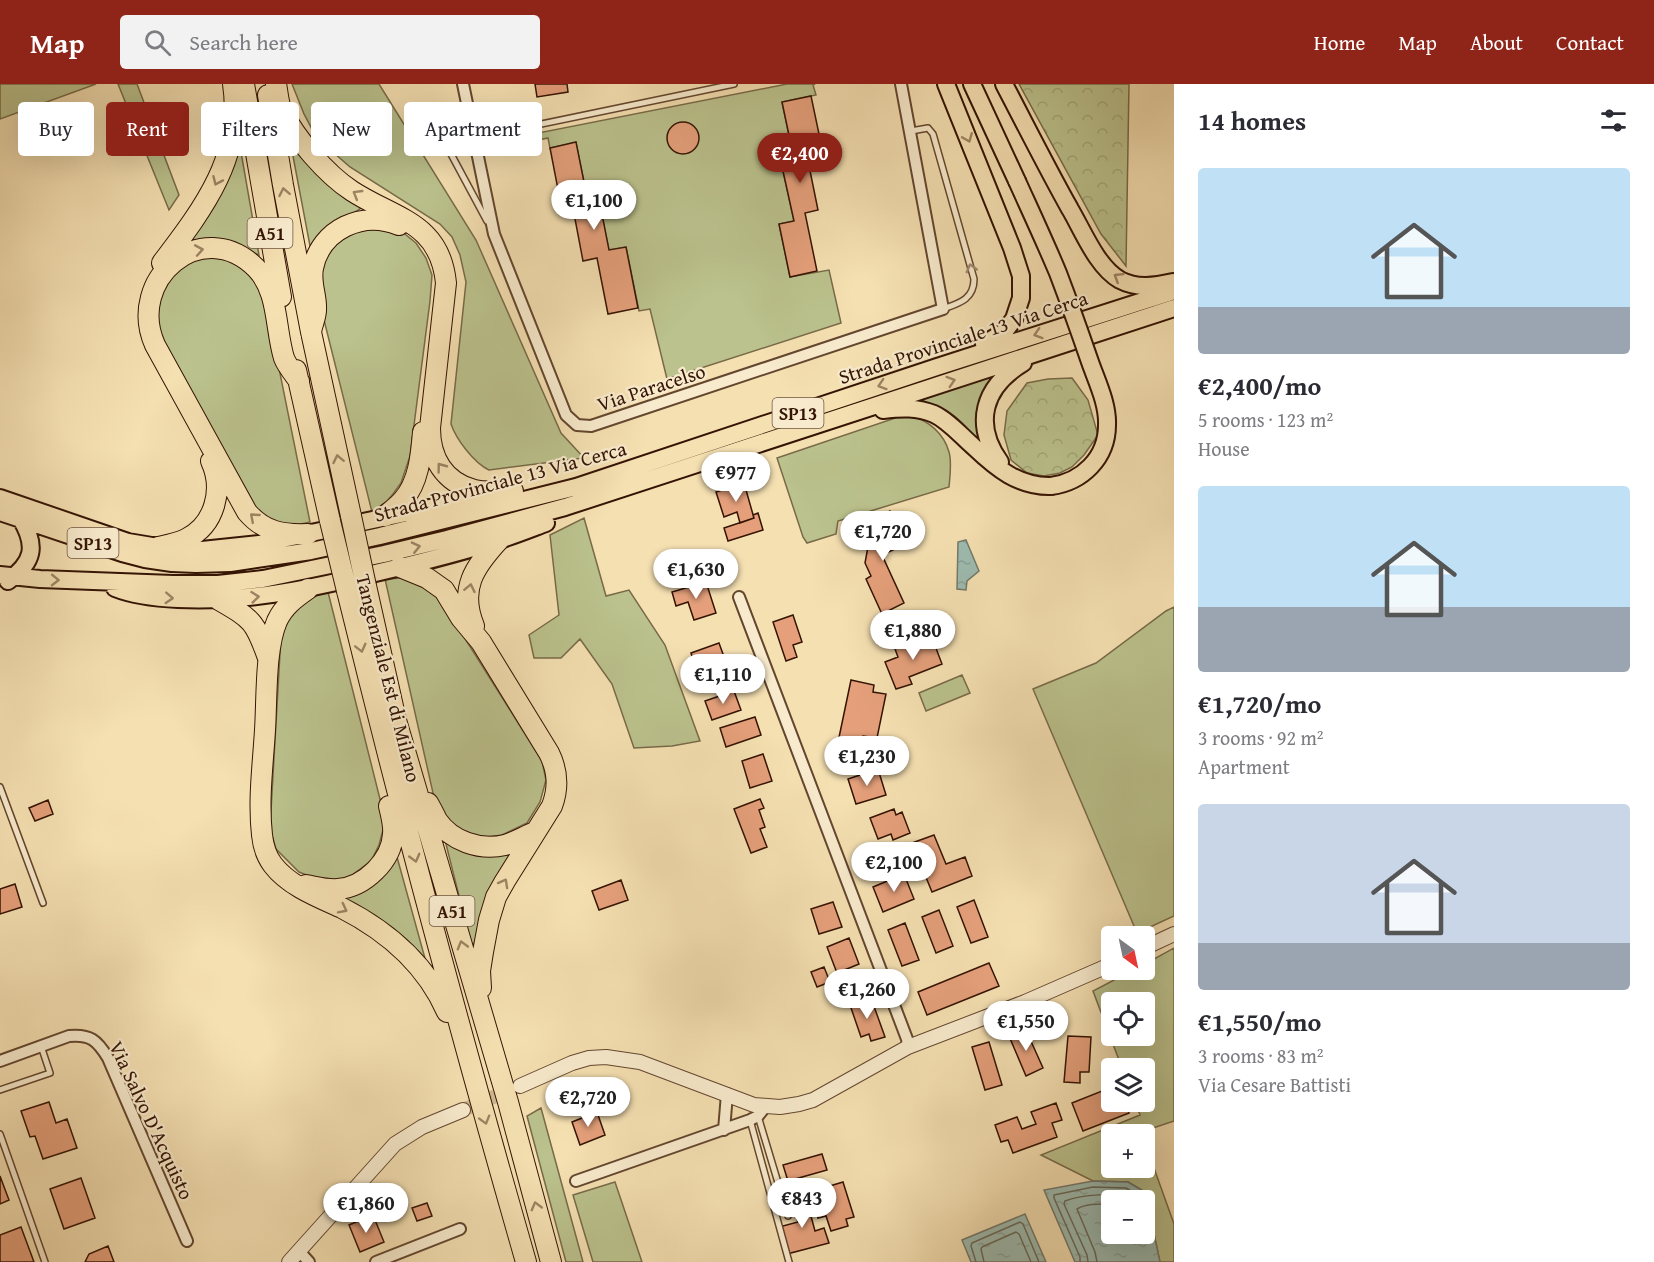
<!DOCTYPE html>
<html lang="en">
<head>
<meta charset="utf-8">
<style>
	:root { --surface:#fff; --page:#f2f2f3; --text:#2b2b33; --muted:#7c7c81; --accent:#8f2418 }
	body { margin:0; font-family:"Gentium Book Plus",serif; background:var(--page); color:var(--text); height:100vh; display:flex; flex-direction:column; font-size:22px; white-space:nowrap }
	* { box-sizing:border-box; margin:0 }
	p { font-size:20px; color:var(--muted) }
	.icon { flex:none; width:33px; height:33px; fill:none; stroke:currentColor; stroke-width:2; stroke-linecap:round; stroke-linejoin:round }
	.map { position:relative; flex:1; overflow:hidden }
	.panel { display:flex; flex-direction:column; background:var(--surface); width:480px }
	.panel>* { flex:none }
	.guide { position:absolute; left:18px; top:18px; width:570px; height:54px; display:flex; gap:12px }
	.needle { width:39px; rotate:147deg }
	.controls { position:absolute; left:1101px; top:842px; display:grid; gap:12px }
	.controls a { display:grid; place-items:center; width:54px; height:54px; border-radius:6px; background:var(--surface); box-shadow:0 6px 24px #0002; font-size:30px }
	.price { position:absolute; translate:-50% -51px; padding:0 14px; border-radius:21px; background:#fff; color:#222; font-size:20px; line-height:39px; filter:drop-shadow(0 2px 3px #0008) }
	.price::after { content:''; position:absolute; left:50%; top:36px; width:18px; height:14px; margin-left:-9px; background:inherit; clip-path:polygon(0 0,100% 0,50% 100%) }
	.price.active { background:var(--accent); color:#fff }
	ul { padding:0; list-style:none }
	li { display:grid; align-content:center; gap:12px; height:318px; padding:0 24px }
	li span { display:grid; place-items:center; height:186px; border-radius:6px; color:#555 }
	li>.icon { margin-inline-start:auto }
	span .icon { width:108px; height:108px; fill:#fffc; stroke-width:1 }
	li b { font-size:26px }
	h2 { display:flex; justify-content:space-between; align-items:center; height:72px; padding:0 24px; font-size:26px }
	.chip { padding:0 21px; border-radius:6px; background:var(--surface); box-shadow:0 6px 24px #0002; font-size:21px; line-height:54px }
	.chip.active { background:var(--accent); color:#fff }
	header { display:flex; align-items:center; gap:36px; box-sizing:border-box; height:84px; padding:0 30px; background:var(--accent); color:#fff }
	header strong { font-size:28px }
	nav { display:flex; gap:33px; margin-inline-start:auto; font-size:21px }
	.search { width:420px; height:54px; background:var(--page); display:flex; align-items:center; gap:15px; box-sizing:border-box; padding:0 21px; border-radius:6px; color:var(--muted); font-size:22px }
	main { display:flex; flex:1; min-height:0 }
	.map>svg:first-child { display:block }
	.green { fill:#bbc28d; stroke:#786a48; stroke-width:1.5; fill-rule:evenodd }
	.forest { fill:url(#forest-crowns); stroke:#786a48; stroke-width:1.5 }
	.water { fill:url(#water-ripples); stroke:#73786b; stroke-width:1.5; fill-rule:evenodd }
	.lines { fill:none; stroke-linecap:round; stroke-linejoin:round }
	.shore { stroke:#68685a; stroke-width:1.5 }
	.building { fill:#e5a07b; stroke:#341303; stroke-width:1.5 }
	.tertiary-tunnel { stroke:#ceb78f; stroke-width:14; stroke-dasharray:14 7; stroke-linecap:butt }
	.service-casing { stroke:#64462f; stroke-width:8 }
	.minor-casing { stroke:#64462f; stroke-width:14 }
	.tertiary-casing { stroke:#64462f; stroke-width:16 }
	.primary-casing { stroke:#341303; stroke-width:20 }
	.motorway-casing { stroke:#341303; stroke-width:22 }
	.service { stroke:#f8ebcd; stroke-width:5 }
	.minor { stroke:#f8ebcd; stroke-width:10 }
	.tertiary { stroke:#f8ebcd; stroke-width:14 }
	.primary { stroke:#f5e0b2; stroke-width:16 }
	.motorway { stroke:#f5e0b2; stroke-width:20 }
	.primary-bridge-casing { stroke:#341303; stroke-width:20; stroke-linecap:butt }
	.motorway-bridge-casing { stroke:#341303; stroke-width:22; stroke-linecap:butt }
	.primary-bridge { stroke:#f5e0b2; stroke-width:16 }
	.motorway-bridge { stroke:#f5e0b2; stroke-width:20 }
	.oneway { stroke:#9e8463 }
	.oneway2 { stroke:#a08a72 }
	.labels { text-anchor:middle; dominant-baseline:central; stroke-width:4.5; stroke-linejoin:round; paint-order:stroke }
	.shield { fill:#f8ebcd; stroke:#6f5440; stroke-width:1.5 }
	.shield-label { font-size:18px; font-weight:bold; fill:#341303 }
	.street-label { font-size:20px; fill:#341303; stroke:#f8ebcd }
</style>
</head>
<body>
<header>
<strong>Map</strong>
<div class="search"><svg class="icon" aria-label="search" viewBox="0 0 24 24"><circle cx="10" cy="10" r="6"/><path d="M15 15l6 6"/></svg>Search here</div>
<nav><a>Home</a><a>Map</a><a>About</a><a>Contact</a></nav>
</header>
<main>
<div class="map">
<svg width="1174" height="1178" viewBox="0 0 1174 1178">
	<defs>
		<pattern id="forest-crowns" width="20" height="18" patternUnits="userSpaceOnUse" patternTransform="scale(1.5)"><rect width="20" height="18" fill="#bbc28d"/><path d="M2 6a3 3 0 1 1 6 0M12 15a3 3 0 1 1 6 0" fill="none" stroke="#a1a678"/></pattern>
		<pattern id="water-ripples" width="26" height="14" patternUnits="userSpaceOnUse" patternTransform="scale(1.5)"><rect width="26" height="14" fill="#9dbcb1"/><path d="M2 4q2-2 4 0t4 0M15 11q2-2 4 0t4 0" fill="none" stroke="#88a197"/></pattern>
	</defs>
	<rect width="100%" height="100%" fill="#f5e0b2"/>
	<filter id="stains"><feTurbulence type="fractalNoise" baseFrequency=".00333" numOctaves="4"/><feColorMatrix values="0 0 0 0 .2 0 0 0 0 .09 0 0 0 0 .02 0 0 0 .5 -.17"/></filter>
	<radialGradient id="worn" r=".72"><stop offset=".6" stop-color="#630" stop-opacity="0"/><stop offset="1" stop-color="#630" stop-opacity=".3"/></radialGradient>
	<path class="green" d="M0 0H96L0 35Z
		M118 0H137L179 111 169 126Z
		M292 0H379L476 156 561 349 584 374 489 386C474 379 456 355 451 340L466 198 460 171 452 153 440 140 350 83 334 69 312 45 304 30Z
		M787 0H815L813 1 816 11 782 18 794 75 781 78 794 137 779 140 790 193 829 186 841 239 667 295 650 225 639 227 626 163 609 166 598 115 588 118 576 59 550 64 548 54 534 57 533 50Z
		M289 51 363 122C358 128 350 130 343 134 330 141 318 151 310 162Z
		M238 67 241 68 259 171 239 162 187 159 202 141 216 119Z
		M363 142 401 147 416 159 426 174 432 191 430 217 410 372 401 399 393 410 387 417 372 428 319 216 322 177 328 165Z
		M226 173 250 191 264 210 310 438C303 439 293 443 286 442 267 440 255 423 245 409L158 252 156 209 169 189 195 174Z
		M1001 288 984 358 980 361 913 317Z
		M907 330C927 336 943 347 949 368 952 378 950 392 949 403L838 437 836 450 807 459 803 453 777 374Z
		M584 434 606 512 629 506 665 561 700 657 672 662 634 664 612 600 580 555 561 574H534L529 551 559 531 550 451Z
		M403 494 427 505 442 518 542 677 546 696 540 718 527 739 500 752 483 753 464 750 448 738 435 718 385 495Z
		M328 508 384 731 383 746 379 761 371 777 352 791 336 798 314 794 299 788 276 765 270 744 281 552 289 530 308 514Z
		M1174 523V832L1137 849 1033 605 1096 579 1166 527Z
		M962 591 970 609 926 627 919 609Z
		M444 752 512 767 477 859 471 860Z
		M397 773 426 878 339 812 387 786Z
		M1174 864V1037L1141 1048V1050H1112V1083H1144L1145 1059 1174 1140V1178H1160L1145 1108 1128 1098 1093 1097 1041 1071 1140 1031 1135 1017H1144V984H1122L1093 907 1135 885H1144L1145 880ZM1112 918H1144V951H1112Z
		M541 1024 583 1178H566L527 1032Z
		M615 1098 642 1178H593L573 1111Z"/>
	<path class="forest" d="M1019 0H1129L1126 182 1101 150Z
		M1072 294 1088 316 1098 351 1084 371 1072 383 1060 389 1044 392 1027 389 1011 376 1004 351 1007 327 1027 299 1048 295Z"/>
	<path class="water" d="M966 456 979 487 967 497 966 506 957 505 958 458Z
		M1093 1097 1128 1098 1145 1108 1160 1178H1075L1044 1106ZM1112 1116H1144V1149H1112Z
		M1025 1130 1046 1178H971L962 1156Z"/>
	<g class="lines">
		<path class="shore" d="M976 1178 971 1162 972 1159 1020 1138 1023 1140 1039 1178
			M984 1178 981 1165 982 1163 1016 1148 1019 1150 1031 1178
			M1080 1178V1173L1054 1114V1111L1093 1103 1126 1104 1139 1112 1141 1116
			M1088 1178 1087 1171 1064 1120 1065 1117C1081 1111 1116 1107 1132 1116
			M1097 1178 1095 1168 1077 1125C1087 1119 1100 1120 1112 1120"/>
	</g>
	<path class="building" d="M535 0H567L568 8 537 13Z
		M811 12 823 69 807 72 818 126 805 129 817 187 790 193 779 140 794 137 781 78 794 75 782 18Z
		M667 54a16 16 0 1 1 32 0a16 16 0 1 1-32 0Z
		M576 58 588 118 599 115 609 166 626 163 638 224 608 230 597 174 583 177 572 119 561 121 550 64Z
		M744 399 754 434 740 439 737 428 724 433 716 408Z
		M890 427 906 460 882 471 904 519 882 530 866 495 871 492 865 479 873 435Z
		M758 429 763 446 728 457 724 444 754 434 753 431Z
		M706 498 716 529 694 536 688 518 676 522 672 508Z
		M793 531 802 558 793 561 797 573 786 577 773 538Z
		M931 551 942 580 909 593 912 600 896 605 885 578 898 573 895 565Z
		M719 559 727 581 722 583 725 591 693 603 685 582 694 579 691 569Z
		M851 596 874 601 873 608 886 610 877 654 863 652 860 668 837 663Z
		M734 607 741 626 712 636 705 617Z
		M755 633 761 651 726 663 720 644Z
		M763 670 772 697 750 704 742 677Z
		M878 685 886 711 856 720 848 695Z
		M760 715 764 724 759 726 765 743 760 745 767 763 751 769 734 725Z
		M48 716 53 730 35 737 29 724Z
		M894 725 896 731 902 728 910 749 893 756 891 750 878 755 870 734Z
		M934 751 946 780 965 773 972 792 932 808 912 759Z
		M904 790 914 815 883 828 873 803Z
		M621 796 628 816 599 826 592 807Z
		M15 800 22 823 0 830V805Z
		M974 816 988 853 971 859 957 823Z
		M833 818 842 843 819 850 811 825Z
		M939 826 953 862 936 869 922 833Z
		M905 839 919 876 902 882 888 846Z
		M849 854 859 880 837 889 827 863Z
		M989 879 999 902 927 931 918 908Z
		M824 883 830 898 817 903 811 888Z
		M871 914 885 953 871 957 869 950 861 953 850 921Z
		M1025 944 1043 984 1026 992 1009 952Z
		M1068 952 1091 953 1089 988H1080V999L1064 998Z
		M989 958 1002 1001 985 1006 972 963Z
		M1112 1003V1017H1124L1129 1029 1083 1047 1072 1019Z
		M49 1018 56 1039 67 1035 77 1064 43 1075 35 1052 30 1053 21 1027Z
		M1056 1019 1062 1036 1052 1039 1057 1053 1013 1069 1008 1056 1001 1058 995 1041 1017 1033 1022 1045 1036 1040 1031 1028Z
		M597 1028 605 1051 580 1061 572 1038Z
		M822 1070 827 1086 788 1097 783 1081Z
		M0 1092 9 1116 0 1120Z
		M81 1094 95 1134 64 1145 50 1105Z
		M843 1098 854 1133 846 1135 848 1142 831 1147 826 1132 818 1134 810 1108Z
		M805 1110 815 1147 824 1144 829 1159 787 1170 779 1143 798 1138 791 1114Z
		M427 1119 432 1132 417 1137 412 1124Z
		M373 1131 384 1158 360 1168 349 1141Z
		M21 1143 34 1178H0V1151Z
		M108 1162 114 1178H85L89 1170Z"/>
	<g class="lines">
		<path class="tertiary-tunnel" d="M463 1026 512 1005"/>
		<g class="service-casing">
			<path id="service" d="M911 47 928 44 933 50 974 195C974 215 960 219 943 225
				M474 54 734 0
				M444 57 487 137
				M0 703 43 819
				M0 1006 50 989 41 962
				M758 1032 788 1132
				M750 1036 789 1178
				M0 1050 45 1178"/>
		</g>
		<g class="minor-casing">
			<path id="minor" d="M463 0 494 150 566 331 577 341 591 342 943 225 901 0
				M739 513 907 955 908 963
				M0 977 69 952C90 950 97 956 108 974L187 1157
				M724 1046 727 1010
				M576 1097 750 1036 758 1032 766 1022
				M299 1167 309 1178
				M376 1178 460 1145"/>
		</g>
		<g class="tertiary-casing">
			<path id="tertiary" d="M1144 864 1174 850
				M520 1002 572 979 589 974 606 973 640 978 754 1021 780 1023 799 1020 813 1016 908 963 1025 918 1112 880
				M289 1178 395 1060 422 1043 463 1026"/>
		</g>
		<g class="primary-casing">
			<path id="primary" d="M946 0 1012 164 1021 192V214L1014 235 1004 248 984 260
				M972 0 1017 97
				M1004 0C1026 42 1047 84 1070 125 1083 147 1097 183 1120 196 1137 205 1155 202 1173 198
				M883 326C901 324 917 323 934 330 949 337 961 352 974 363 996 384 1019 403 1051 402
				M1000 378C973 340 983 303 1023 279
				M0 414 128 458 152 462 202 466 259 460 491 411
				M0 428 122 469 145 475 172 479 196 480 230 479 311 467 380 452 576 403 937 283 1174 207
				M0 491 40 495 173 500H218L263 495 384 470 447 455 565 423 1174 224
				M8 497C34 478 37 462 21 435
				M115 504C135 512 156 514 178 515 247 518 304 506 371 490 414 480 457 470 499 456 515 451 530 445 546 439"/>
		</g>
		<g class="motorway-casing">
			<path id="motorway" d="M244 0 281 213
				M276 0C278 9 278 19 282 27 296 55 326 90 352 107 395 135 440 138 446 199L430 344C430 374 444 398 474 406 486 409 500 407 513 407
				M268 11 283 101 311 248 351 432
				M162 179C203 125 244 72 233 0
				M311 248C312 241 316 233 316 226 317 212 310 199 313 184 321 145 363 126 399 141
				M296 286 330 437
				M299 297C294 290 287 282 284 274 275 245 279 207 256 184 201 130 126 196 155 261L247 428C264 448 283 451 308 450
				M385 432C391 427 398 422 403 416 419 398 421 371 423 348
				M158 463C167 461 178 459 186 455 215 441 224 405 211 377
				M400 483 427 494 444 506 461 534 481 558 549 669C558 687 559 703 552 722L505 797 496 813 489 836 483 868 480 887 481 904
				M366 502 396 636 508 1018 551 1178
				M308 505C295 514 284 522 277 537 265 565 267 615 265 646 263 680 258 716 262 751 263 761 266 772 273 781 289 802 318 813 342 824 387 847 426 880 447 928
				M347 507C402 732 462 955 526 1178
				M219 516C252 535 255 537 268 574
				M474 542C459 505 474 483 499 456
				M428 719C431 724 434 730 437 736 451 757 480 767 505 761 515 758 525 752 535 748
				M306 801C317 803 327 806 338 805 365 803 392 776 393 750 394 741 391 731 389 722"/>
		</g>
		<use href="#service" class="service"/>
		<use href="#minor" class="minor"/>
		<use href="#tertiary" class="tertiary"/>
		<use href="#primary" class="primary"/>
		<use href="#motorway" class="motorway"/>
		<g class="primary-bridge-casing">
			<path id="primary-bridge" d="M1017 97C1031 128 1045 158 1058 189 1069 218 1079 246 1089 275 1096 296 1108 319 1107 341 1107 374 1082 398 1051 402"/>
		</g>
		<g class="motorway-bridge-casing">
			<path id="motorway-bridge" d="M351 432 366 502
				M330 437 347 507"/>
		</g>
		<use href="#primary-bridge" class="primary-bridge"/>
		<use href="#motorway-bridge" class="motorway-bridge"/>
	</g>
	<defs><path id="oneway-chevron" d="M-2-3.5L2.5 0L-2 3.5" fill="none" stroke-width="1.6" stroke-linecap="round" stroke-linejoin="round" transform="scale(1.5)"/></defs>
	<g class="oneway">
		<use href="#oneway-chevron" transform="translate(968 54) rotate(68)"/>
		<use href="#oneway-chevron" transform="translate(217 97) rotate(114)"/>
		<use href="#oneway-chevron" transform="translate(284 108) rotate(-101)"/>
		<use href="#oneway-chevron" transform="translate(357 110) rotate(-149)"/>
		<use href="#oneway-chevron" transform="translate(199 166) rotate(-10)"/>
		<use href="#oneway-chevron" transform="translate(1118 193) rotate(-148)"/>
		<use href="#oneway-chevron" transform="translate(1038 250) rotate(162)"/>
		<use href="#oneway-chevron" transform="translate(951 297) rotate(-18)"/>
		<use href="#oneway-chevron" transform="translate(882 301) rotate(162)"/>
		<use href="#oneway-chevron" transform="translate(338 375) rotate(-102)"/>
		<use href="#oneway-chevron" transform="translate(441 383) rotate(-127)"/>
		<use href="#oneway-chevron" transform="translate(254 433) rotate(-139)"/>
		<use href="#oneway-chevron" transform="translate(416 463) rotate(-13)"/>
		<use href="#oneway-chevron" transform="translate(55 496) rotate(1)"/>
		<use href="#oneway-chevron" transform="translate(470 504) rotate(-78)"/>
		<use href="#oneway-chevron" transform="translate(255 513) rotate(-6)"/>
		<use href="#oneway-chevron" transform="translate(169 514) rotate(3)"/>
		<use href="#oneway-chevron" transform="translate(361 564) rotate(76)"/>
		<use href="#oneway-chevron" transform="translate(415 774) rotate(75)"/>
		<use href="#oneway-chevron" transform="translate(504 799) rotate(-61)"/>
		<use href="#oneway-chevron" transform="translate(343 825) rotate(27)"/>
		<use href="#oneway-chevron" transform="translate(462 861) rotate(-106)"/>
		<use href="#oneway-chevron" transform="translate(485 1036) rotate(74)"/>
		<use href="#oneway-chevron" transform="translate(536 1122) rotate(-105)"/>
	</g>
	<use class="oneway2" href="#oneway-chevron" transform="translate(971 184) rotate(-105)"/>
	<g class="labels">
		<g class="shield">
			<rect x="247.5" y="134" width="45" height="30" rx="4.5"/>
			<rect x="772.5" y="314" width="51" height="30" rx="4.5"/>
			<rect x="67.5" y="444" width="51" height="30" rx="4.5"/>
			<rect x="429.5" y="812" width="45" height="30" rx="4.5"/>
		</g>
		<g class="shield-label">
			<text x="270" y="149">A51</text>
			<text x="798" y="329">SP13</text>
			<text x="93" y="459">SP13</text>
			<text x="452" y="827">A51</text>
		</g>
		<g class="street-label">
			<text transform="translate(963 253) rotate(-18)">Strada Provinciale 13 Via Cerca</text>
			<text transform="translate(651 303) rotate(-18)">Via Paracelso</text>
			<text transform="translate(500 397) rotate(-15)">Strada Provinciale 13 Via Cerca</text>
			<text transform="translate(389 594) rotate(76)">Tangenziale Est di Milano</text>
			<text transform="translate(152 1036) rotate(65)">Via Salvo D'Acquisto</text>
		</g>
	</g>
	<rect width="100%" height="100%" filter="url(#stains)"/>
	<rect width="100%" height="100%" fill="url(#worn)"/>
</svg>
<div class="controls">
<a><svg class="needle" viewBox="-14 -14 28 28"><path d="M0-13l5 13h-10z" fill="#e53935"/><path d="M0 13l5-13h-10z" fill="#7c7c81"/></svg></a>
<a><svg class="icon" aria-label="locate" viewBox="0 0 24 24"><circle cx="12" cy="12" r="6"/><path d="M12 2v4M12 18v4M2 12h4M18 12h4"/></svg></a>
<a><svg class="icon" aria-label="layers" viewBox="0 0 24 24"><path d="M12 4l9 5-9 5-9-5zM3 14l9 5 9-5"/></svg></a>
<a>+</a>
<a>−</a>
</div>
<b class="price active" style="left:800px;top:100px">€2,400</b>
<b class="price" style="left:594px;top:147px">€1,100</b>
<b class="price" style="left:736px;top:419px">€977</b>
<b class="price" style="left:883px;top:478px">€1,720</b>
<b class="price" style="left:696px;top:516px">€1,630</b>
<b class="price" style="left:913px;top:577px">€1,880</b>
<b class="price" style="left:723px;top:621px">€1,110</b>
<b class="price" style="left:867px;top:703px">€1,230</b>
<b class="price" style="left:894px;top:809px">€2,100</b>
<b class="price" style="left:867px;top:936px">€1,260</b>
<b class="price" style="left:1026px;top:968px">€1,550</b>
<b class="price" style="left:588px;top:1044px">€2,720</b>
<b class="price" style="left:802px;top:1145px">€843</b>
<b class="price" style="left:366px;top:1150px">€1,860</b>
<div class="guide">
<a class="chip">Buy</a>
<a class="chip active">Rent</a>
<a class="chip">Filters</a>
<a class="chip">New</a>
<a class="chip">Apartment</a>
</div>
</div>
<section class="panel">
<h2>14 homes<svg class="icon" aria-label="filters" viewBox="0 0 24 24"><path d="M4 7h16M4 17h16"/><circle cx="9" cy="7" r="2"/><circle cx="15" cy="17" r="2"/></svg></h2>
<ul>
<li><span style="background:linear-gradient(#bfe0f5 75%,#9aa5b1 0)"><svg class="icon" aria-label="home" viewBox="0 0 24 24"><path d="M3 11l9-7 9 7M6 9v11h12V9"/></svg></span><div><b>€2,400/mo</b><p>5 rooms · 123 m²</p><p>House</p></div></li>
<li><span style="background:linear-gradient(#bfe0f5 65%,#9aa5b1 0)"><svg class="icon" aria-label="home" viewBox="0 0 24 24"><path d="M3 11l9-7 9 7M6 9v11h12V9"/></svg></span><div><b>€1,720/mo</b><p>3 rooms · 92 m²</p><p>Apartment</p></div></li>
<li><span style="background:linear-gradient(#c9d6e8 75%,#9aa5b1 0)"><svg class="icon" aria-label="home" viewBox="0 0 24 24"><path d="M3 11l9-7 9 7M6 9v11h12V9"/></svg></span><div><b>€1,550/mo</b><p>3 rooms · 83 m²</p><p>Via Cesare Battisti</p></div></li>
</ul>
</section>
</main>
</body>
</html>
